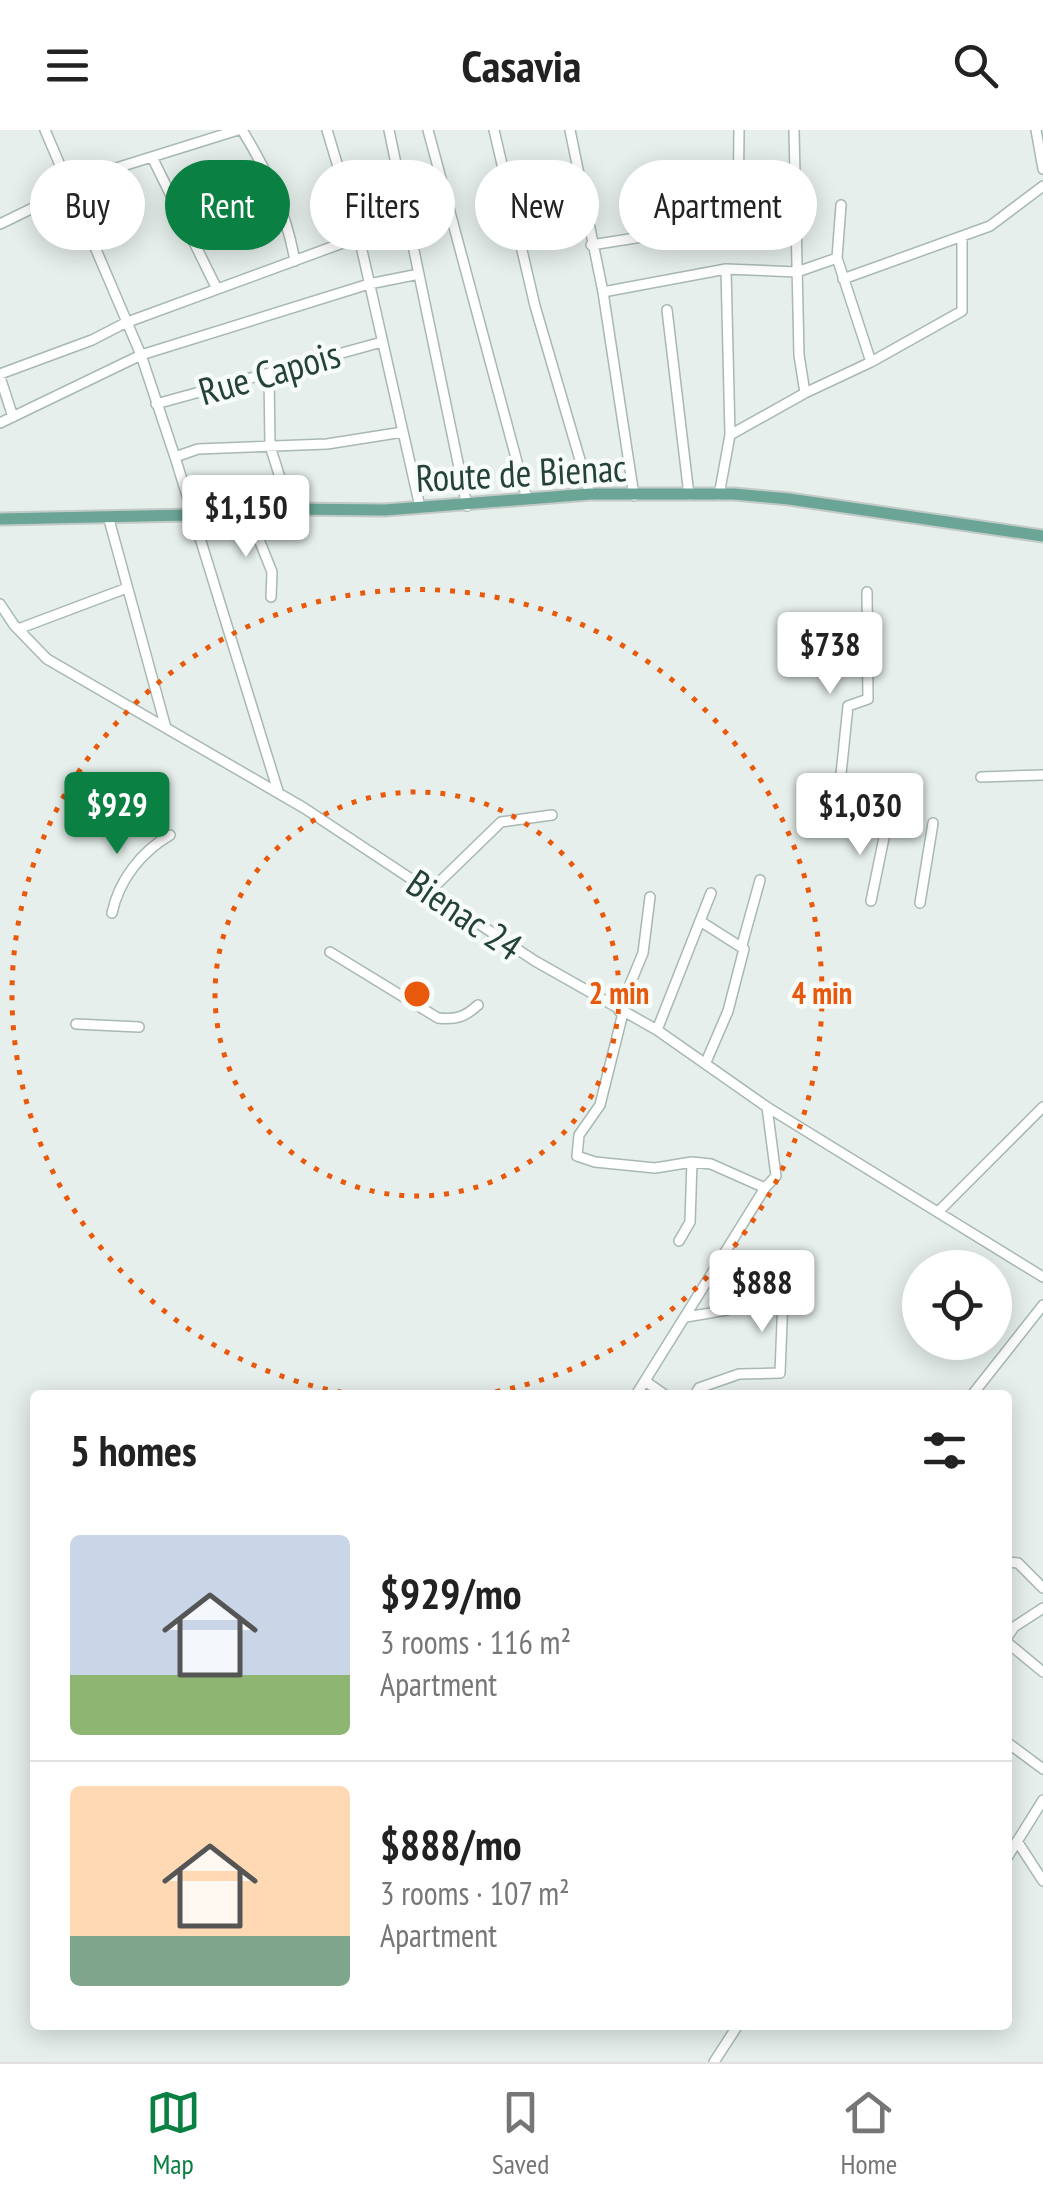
<!DOCTYPE html>
<html lang="en">
<head>
<meta charset="utf-8">
<style>
	:root { --surface:#fff; --page:#f6f6f6; --text:#222; --muted:#767676; --line:#e0e0e0; --accent:#0b8043 }
	body { margin:0; font-family:"PT Sans Narrow",sans-serif; background:var(--page); color:var(--text); height:100vh; display:flex; flex-direction:column; font-size:38px; white-space:nowrap }
	* { box-sizing:border-box; margin:0 }
	p { font-size:32px; color:var(--muted) }
	.icon { flex:none; width:55px; height:55px; fill:none; stroke:currentColor; stroke-width:2; stroke-linecap:round; stroke-linejoin:round }
	.map { position:relative; flex:1; overflow:hidden }
	.panel { position:absolute; left:30px; top:1260px; width:982px; height:640px; display:flex; flex-direction:column; background:var(--surface); border-radius:10px; box-shadow:0 5px 25px #0003 }
	.panel>* { flex:none }
	.top-card { position:absolute; left:30px; top:30px; width:985px; height:90px; display:flex; gap:20px }
	.controls { position:absolute; left:902px; top:1120px; display:grid; gap:20px }
	.controls a { display:grid; place-items:center; width:110px; height:110px; border-radius:50%; background:var(--surface); box-shadow:0 5px 25px #0003; font-size:50px }
	.price { position:absolute; translate:-50% -85px; padding:0 22px; border-radius:10px; background:#fff; color:#222; font-size:32px; line-height:65px; filter:drop-shadow(0 2px 5px #0008) }
	.price::after { content:''; position:absolute; left:50%; top:60px; width:30px; height:22px; margin-left:-15px; background:inherit; clip-path:polygon(0 0,100% 0,50% 100%) }
	.price.on { background:var(--accent); color:#fff }
	ul { padding:0; list-style:none }
	li { display:flex; align-items:center; gap:30px; height:250px; padding:0 40px }
	li+li { border-top:2px solid var(--line) }
	li span { display:grid; place-items:center; flex:none; width:280px; height:200px; border-radius:10px; color:#555 }
	li>.icon { margin-inline-start:auto }
	span .icon { width:120px; height:120px; fill:#fffc; stroke-width:1 }
	li b { font-size:42px }
	h2 { display:flex; justify-content:space-between; align-items:center; height:120px; padding:0 40px; font-size:42px }
	.pill { padding:0 35px; border-radius:45px; background:var(--surface); box-shadow:0 5px 25px #0003; font-size:35px; line-height:90px }
	.pill.on { background:var(--accent); color:#fff }
	header { display:flex; justify-content:space-between; align-items:center; height:130px; padding:0 40px; background:var(--surface); font-size:45px; font-weight:700 }
	.tabs { display:flex; justify-content:space-around; align-items:center; height:140px; border-top:2px solid var(--line); background:var(--surface); font-size:28px; color:var(--muted) }
	.tabs a { display:grid; justify-items:center; gap:5px }
	.tabs .on { color:var(--accent) }
	.map>svg:first-child { display:block }
	.lines { fill:none; stroke-linecap:round; stroke-linejoin:round }
	.minor-casing { stroke:#a8b8b2; stroke-width:12 }
	.major-casing { stroke:#c2cac8; stroke-width:15 }
	.minor { stroke:#fff; stroke-width:9 }
	.major { stroke:#6aa596; stroke-width:11 }
	.ring { fill:none; stroke:#e8590c; stroke-width:5; stroke-dasharray:5 10 }
	.labels { text-anchor:middle; dominant-baseline:central; stroke-width:9; stroke-linejoin:round; paint-order:stroke }
	.street-label { font-size:38px; fill:#24423a; stroke:#f7fbf9 }
	.centre { fill:#e8590c; stroke:#f7fbf9; stroke-width:5 }
	.ring-label { font-size:30px; text-anchor:middle; font-weight:bold; fill:#e8590c; stroke:#f7fbf9; stroke-width:9; stroke-linejoin:round; paint-order:stroke }
</style>
</head>
<body>
<header><svg class="icon" aria-label="menu" viewBox="0 0 24 24"><path d="M4 6h16M4 12h16M4 18h16"/></svg>Casavia<svg class="icon" aria-label="search" viewBox="0 0 24 24"><circle cx="10" cy="10" r="6"/><path d="M15 15l6 6"/></svg></header>
<div class="map">
<svg width="1043" height="1932" viewBox="0 0 1043 1932">
	<rect width="100%" height="100%" fill="#e6efeb"/>
	<g class="lines">
		<g class="minor-casing">
			<path id="minor" d="M45 0 141 225 175 327 278 661
				M242 0C268 42 286 82 295 131
				M327 0 359 107 420 377
				M389 0 467 376
				M428 0 527 369
				M494 0 535 176 590 364
				M570 0 603 162 634 366
				M1036 0 1043 39
				M152 27 217 159
				M342 52 400 49
				M841 75 837 128 871 232
				M738 92 739 0
				M0 94 113 39 238 0
				M591 115 738 92 796 88
				M843 149 990 96 1043 56
				M603 162 726 139 797 142 837 128
				M667 180 689 365
				M269 243 270 316 290 379
				M0 244 92 210 125 193 359 107
				M0 247 13 287
				M805 263 871 232 962 181V108
				M156 274 382 212
				M0 293 141 225 369 154 419 144
				M730 305 805 263 799 225 794 0
				M175 327 198 319 327 314 403 302
				M719 365 730 305 726 139
				M248 382 272 442 271 467
				M108 386 166 598
				M0 474 14 495 47 529 304 678 535 831 657 900 767 977 1043 1147
				M18 499 127 458
				M981 647 1043 645
				M837 683 848 576 868 569 867 462
				M431 760 501 692 552 685
				M871 771 887 693
				M920 773 933 693
				M112 783C119 750 141 722 170 705
				M700 791 744 819 728 881 706 932
				M742 815 760 750
				M330 822 438 888C456 890 465 887 478 875
				M619 881 643 823 650 767
				M623 883 600 975 579 1005 577 1026 595 1032 655 1038 692 1032 711 1034 765 1058
				M76 894 139 897
				M657 900 711 763
				M938 1082 1043 977
				M679 1111 690 1092 692 1032
				M686 1187C719 1182 750 1176 783 1167L780 1243 739 1244 699 1258 695 1265
				M645 1251 665 1265
				M636 1265 765 1058 776 1046 767 977
				M972 1265 1043 1175
				M1008 1432 1018 1433 1043 1458
				M1008 1506 1014 1497 1043 1478
				M1008 1513 1043 1542
				M1008 1613 1043 1639
				M1017 1711 1043 1751
				M1008 1726 1043 1670
				M714 1932 738 1895"/>
		</g>
		<g class="major-casing">
			<path id="major" d="M0 389 235 384 290 379 385 380 590 364H734L789 369 1043 406"/>
		</g>
		<use href="#minor" class="minor"/>
		<use href="#major" class="major"/>
	</g>
	<g class="ring">
		<circle cx="417" cy="864" r="202"/>
		<path d="M357 1265A405 405 0 1 1 477 1265"/>
	</g>
	<g class="labels">
		<g class="street-label">
			<text transform="translate(269 242) rotate(-16)">Rue Capois</text>
			<text transform="translate(521 342) rotate(-3)">Route de Bienac</text>
			<text transform="translate(465 784) rotate(34)">Bienac 24</text>
		</g>
	</g>
	<circle cx="417" cy="864" r="15" class="centre"/>
	<g class="ring-label">
		<text x="619" y="874">2 min</text>
		<text x="822" y="874">4 min</text>
	</g>
</svg>
<div class="controls">
<a><svg class="icon" aria-label="locate" viewBox="0 0 24 24"><circle cx="12" cy="12" r="6"/><path d="M12 2v4M12 18v4M2 12h4M18 12h4"/></svg></a>
</div>
<b class="price" style="left:246px;top:430px">$1,150</b>
<b class="price" style="left:830px;top:567px">$738</b>
<b class="price on" style="left:117px;top:727px">$929</b>
<b class="price" style="left:860px;top:728px">$1,030</b>
<b class="price" style="left:762px;top:1205px">$888</b>
<div class="top-card">
<a class="pill">Buy</a>
<a class="pill on">Rent</a>
<a class="pill">Filters</a>
<a class="pill">New</a>
<a class="pill">Apartment</a>
</div>
<section class="panel">
<h2>5 homes<svg class="icon" aria-label="filters" viewBox="0 0 24 24"><path d="M4 7h16M4 17h16"/><circle cx="9" cy="7" r="2"/><circle cx="15" cy="17" r="2"/></svg></h2>
<ul>
<li><span style="background:linear-gradient(#c9d6e8 70%,#8fb573 0)"><svg class="icon" aria-label="home" viewBox="0 0 24 24"><path d="M3 11l9-7 9 7M6 9v11h12V9"/></svg></span><div><b>$929/mo</b><p>3 rooms · 116 m²</p><p>Apartment</p></div></li>
<li><span style="background:linear-gradient(#ffd9b3 75%,#7fa58c 0)"><svg class="icon" aria-label="home" viewBox="0 0 24 24"><path d="M3 11l9-7 9 7M6 9v11h12V9"/></svg></span><div><b>$888/mo</b><p>3 rooms · 107 m²</p><p>Apartment</p></div></li>
</ul>
</section>
</div>
<nav class="tabs">
<a class="on"><svg class="icon" aria-label="map" viewBox="0 0 24 24"><path d="M3 6l6-2 6 2 6-2v14l-6 2-6-2-6 2zM9 4v14M15 6v14"/></svg>Map</a>
<a><svg class="icon" aria-label="saved" viewBox="0 0 24 24"><path d="M7 4h10v16l-5-4-5 4z"/></svg>Saved</a>
<a><svg class="icon" aria-label="home" viewBox="0 0 24 24"><path d="M3 11l9-7 9 7M6 9v11h12V9"/></svg>Home</a>
</nav>
</body>
</html>
